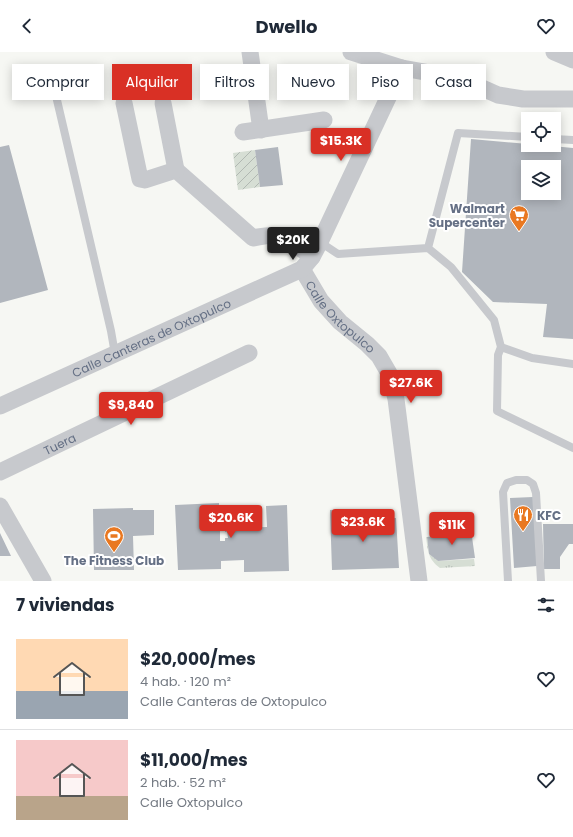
<!DOCTYPE html>
<html lang="es">
<head>
<meta charset="utf-8">
<style>
	:root { --surface:#fff; --page:#f6f6f7; --text:#1f2937; --muted:#747a83; --line:#e0e1e3; --accent:#d93025 }
	body { margin:0; font-family:Poppins,sans-serif; background:var(--page); color:var(--text); height:100vh; display:flex; flex-direction:column; font-size:15px; white-space:nowrap }
	* { box-sizing:border-box; margin:0 }
	p { font-size:13px; color:var(--muted) }
	.icon { flex:none; width:22px; height:22px; fill:none; stroke:currentColor; stroke-width:2; stroke-linecap:round; stroke-linejoin:round }
	.map { position:relative; height:529px; overflow:hidden }
	.details { display:flex; flex-direction:column; background:var(--surface); flex:1 }
	.details>* { flex:none }
	.guide { position:absolute; left:12px; top:12px; width:549px; height:36px; display:flex; gap:8px }
	.controls { position:absolute; left:521px; top:60px; display:grid; gap:8px }
	.controls a { display:grid; place-items:center; width:40px; height:40px; border-radius:0px; background:var(--surface); box-shadow:0 2px 10px #0003; font-size:20px }
	.price { position:absolute; translate:-50% -34px; padding:0 9px; border-radius:4px; background:var(--accent); color:#fff; font-size:13px; line-height:26px; filter:drop-shadow(0 1px 2px #0008) }
	.price::after { content:''; position:absolute; left:50%; top:24px; width:12px; height:9px; margin-left:-6px; background:inherit; clip-path:polygon(0 0,100% 0,50% 100%) }
	.price.current { background:#222; color:#fff }
	ul { padding:0; list-style:none }
	li { display:flex; align-items:center; gap:12px; height:100px; padding:0 16px }
	li+li { border-top:1px solid var(--line) }
	li span { display:grid; place-items:center; flex:none; width:112px; height:80px; border-radius:0px; color:#555 }
	li>.icon { margin-inline-start:auto }
	span .icon { width:48px; height:48px; fill:#fffc; stroke-width:1 }
	li b { font-size:17px }
	h2 { display:flex; justify-content:space-between; align-items:center; height:48px; padding:0 16px; font-size:17px }
	.tag { padding:0 14px; border-radius:0px; background:var(--surface); box-shadow:0 2px 10px #0003; font-size:14px; line-height:36px }
	.tag.current { background:var(--accent); color:#fff }
	header { display:flex; justify-content:space-between; align-items:center; height:52px; padding:0 16px; background:var(--surface); font-size:18px; font-weight:700 }
	.map>svg:first-child { display:block }
	.grass { fill:url(#grass-tufts) }
	.garden { fill:url(#garden-furrows) }
	.building { fill:#b1b6bd; fill-rule:evenodd }
	.lines { fill:none; stroke-linecap:round; stroke-linejoin:round }
	.service { stroke:#c7c9cd; stroke-width:8 }
	.minor { stroke:#c7c9cd; stroke-width:17 }
	.labels { text-anchor:middle; dominant-baseline:central; stroke-width:4; stroke-linejoin:round; paint-order:stroke }
	.poi-label { font-size:12px; font-weight:bold; fill:#657085; stroke:#fff; text-anchor:end }
	.street-label { font-size:12px; fill:#657085; stroke:#fff }
</style>
</head>
<body>
<header><svg class="icon" aria-label="back" viewBox="0 0 24 24"><path d="M15 5l-7 7 7 7"/></svg>Dwello<svg class="icon" aria-label="heart" viewBox="0 0 24 24"><path d="M12 20l-8-8c-3-5 5-10 8-4 3-6 11-1 8 4z"/></svg></header>
<div class="map">
<svg width="573" height="529" viewBox="0 0 573 529">
	<defs>
		<pattern id="grass-tufts" width="24" height="20" patternUnits="userSpaceOnUse"><rect width="24" height="20" fill="#d6ded4"/><path d="M3 7l-1-3M5 7V3M7 7l1-3M15 17l-1-3M17 17v-4M19 17l1-3" fill="none" stroke="#b1b8b2"/></pattern>
		<pattern id="garden-furrows" width="10" height="10" patternUnits="userSpaceOnUse"><rect width="10" height="10" fill="#d6ded4"/><path d="M-1 1l2-2M0 10L10 0M9 11l2-2" fill="none" stroke="#b1b8b2"/></pattern>
	</defs>
	<rect width="100%" height="100%" fill="#f6f7f3"/>
	<path class="grass" d="M426 485H427L429 502 438 509 474 507 475 514 440 516C428 507 428 499 426 485Z"/>
	<path class="garden" d="M255 98 260 135 238 138 233 101Z"/>
	<path class="building" d="M471 87 528 92V93H542L573 96V287L543 285 547 252 493 250 462 220ZM528 115H554V141H528Z
		M9 93 48 238 0 251V95Z
		M278 95 283 133 260 135 255 98Z
		M533 445 537 514 514 516 510 446Z
		M219 451V457L241 456 243 476 267 475 266 454 287 453 289 519 244 520V508L221 509V517L178 518 175 453ZM220 477H225V480L227 479 228 486H225V489H220Z
		M133 456V458H154V483L133 484 134 518H94L93 457Z
		M348 457 349 472 377 471V467L396 466 399 516 332 518 330 458Z
		M543 472H573V492H569L560 505V517H544Z
		M471 478 475 506 438 509 429 502 427 485Z
		M0 481 11 504H0Z"/>
	<g class="lines">
		<path class="service" d="M53 31 111 279 115 302
			M554 87 573 88
			M320 190 338 202 428 196 451 215 494 268 501 295 498 303 497 359 573 396
			M428 196 458 81 528 85
			M501 295 532 306 573 312
			M508 529 503 440 507 431 516 428H527L533 432 536 441 541 529"/>
		<g class="minor">
			<path d="M250 0 261 78"/>
			<path d="M351 0 402 16 436 22 471 31 498 43 523 47H573"/>
			<path d="M554 0 573 8"/>
			<path d="M124 51 140 127 145 128 176 118 253 186C260 185 269 182 276 184 289 186 301 197 312 205"/>
			<path d="M163 51 176 118"/>
			<path d="M243 80 324 68"/>
			<path id="s1" d="M302 217 321 249 340 270 367 292 379 304 390 323 396 347 419 529"/>
			<path id="s2" d="M0 354 302 217 312 205 320 190 402 16"/>
			<path id="s3" d="M0 420 249 301"/>
			<path d="M0 454 43 529"/>
		</g>
	</g>
	<defs>
		<g id="supermarket-pin" transform="scale(1)"><path d="M0 17L-7.5 6A9.5 9.5 0 1 1 7.5 6Z" fill="#e97821" stroke="#fff"/><path d="M-6-5.5h2.5l.6 2H6L4.5 2H-2.5L-4.4-4H-6ZM-1.5 3.2a1.3 1.3 0 1 0 .1 0ZM3 3.2a1.3 1.3 0 1 0 .1 0Z" fill="#fff"/></g>
		<g id="restaurant-pin" transform="scale(1)"><path d="M0 17L-7.5 6A9.5 9.5 0 1 1 7.5 6Z" fill="#e97821" stroke="#fff"/><path d="M-5-6h1v4h1v-4h1v4h1v-4h1v5L-1.5 .5V6h-2V.5L-5-1ZM5-6V6H3V1.5H1.5Q1.5-4 5-6Z" fill="#fff"/></g>
		<g id="stadium-pin" transform="scale(1)"><path d="M0 17L-7.5 6A9.5 9.5 0 1 1 7.5 6Z" fill="#e97821" stroke="#fff"/><path d="M0-5a6.5 5 0 1 0 0 10a6.5 5 0 1 0 0-10ZM-3.5-1.8h7v3.6h-7Z" fill="#fff"/></g>
	</defs>
	<g fill-rule="evenodd">
		<use href="#supermarket-pin" x="519" y="163"/>
		<use href="#restaurant-pin" x="523" y="463"/>
		<use href="#stadium-pin" x="114" y="484"/>
	</g>
	<g class="labels">
		<g class="poi-label">
			<text x="505" y="156">Walmart<tspan x="505" dy="14">Supercenter</tspan></text>
			<text x="537" y="463" text-anchor="start">KFC</text>
			<text x="114" y="508" text-anchor="middle">The Fitness Club</text>
		</g>
		<g class="street-label">
			<text stroke="none"><textPath href="#s1" startOffset="62">Calle Oxtopulco</textPath></text>
			<text stroke="none"><textPath href="#s2" startOffset="166">Calle Canteras de Oxtopulco</textPath></text>
			<text stroke="none"><textPath href="#s3" startOffset="66">Tuera</textPath></text>
		</g>
	</g>
</svg>
<div class="controls">
<a><svg class="icon" aria-label="locate" viewBox="0 0 24 24"><circle cx="12" cy="12" r="6"/><path d="M12 2v4M12 18v4M2 12h4M18 12h4"/></svg></a>
<a><svg class="icon" aria-label="layers" viewBox="0 0 24 24"><path d="M12 4l9 5-9 5-9-5zM3 14l9 5 9-5"/></svg></a>
</div>
<b class="price" style="left:341px;top:110px">$15.3K</b>
<b class="price current" style="left:293px;top:209px">$20K</b>
<b class="price" style="left:411px;top:352px">$27.6K</b>
<b class="price" style="left:131px;top:374px">$9,840</b>
<b class="price" style="left:231px;top:487px">$20.6K</b>
<b class="price" style="left:363px;top:491px">$23.6K</b>
<b class="price" style="left:452px;top:494px">$11K</b>
<div class="guide">
<a class="tag">Comprar</a>
<a class="tag current">Alquilar</a>
<a class="tag">Filtros</a>
<a class="tag">Nuevo</a>
<a class="tag">Piso</a>
<a class="tag">Casa</a>
</div>
</div>
<section class="details">
<h2>7 viviendas<svg class="icon" aria-label="filters" viewBox="0 0 24 24"><path d="M4 7h16M4 17h16"/><circle cx="9" cy="7" r="2"/><circle cx="15" cy="17" r="2"/></svg></h2>
<ul>
<li><span style="background:linear-gradient(#ffd9b3 65%,#9aa5b1 0)"><svg class="icon" aria-label="home" viewBox="0 0 24 24"><path d="M3 11l9-7 9 7M6 9v11h12V9"/></svg></span><div><b>$20,000/mes</b><p>4 hab. · 120 m²</p><p>Calle Canteras de Oxtopulco</p></div><svg class="icon" aria-label="heart" viewBox="0 0 24 24"><path d="M12 20l-8-8c-3-5 5-10 8-4 3-6 11-1 8 4z"/></svg></li>
<li><span style="background:linear-gradient(#f6c9c9 70%,#b9a48a 0)"><svg class="icon" aria-label="home" viewBox="0 0 24 24"><path d="M3 11l9-7 9 7M6 9v11h12V9"/></svg></span><div><b>$11,000/mes</b><p>2 hab. · 52 m²</p><p>Calle Oxtopulco</p></div><svg class="icon" aria-label="heart" viewBox="0 0 24 24"><path d="M12 20l-8-8c-3-5 5-10 8-4 3-6 11-1 8 4z"/></svg></li>
</ul>
</section>
</body>
</html>
